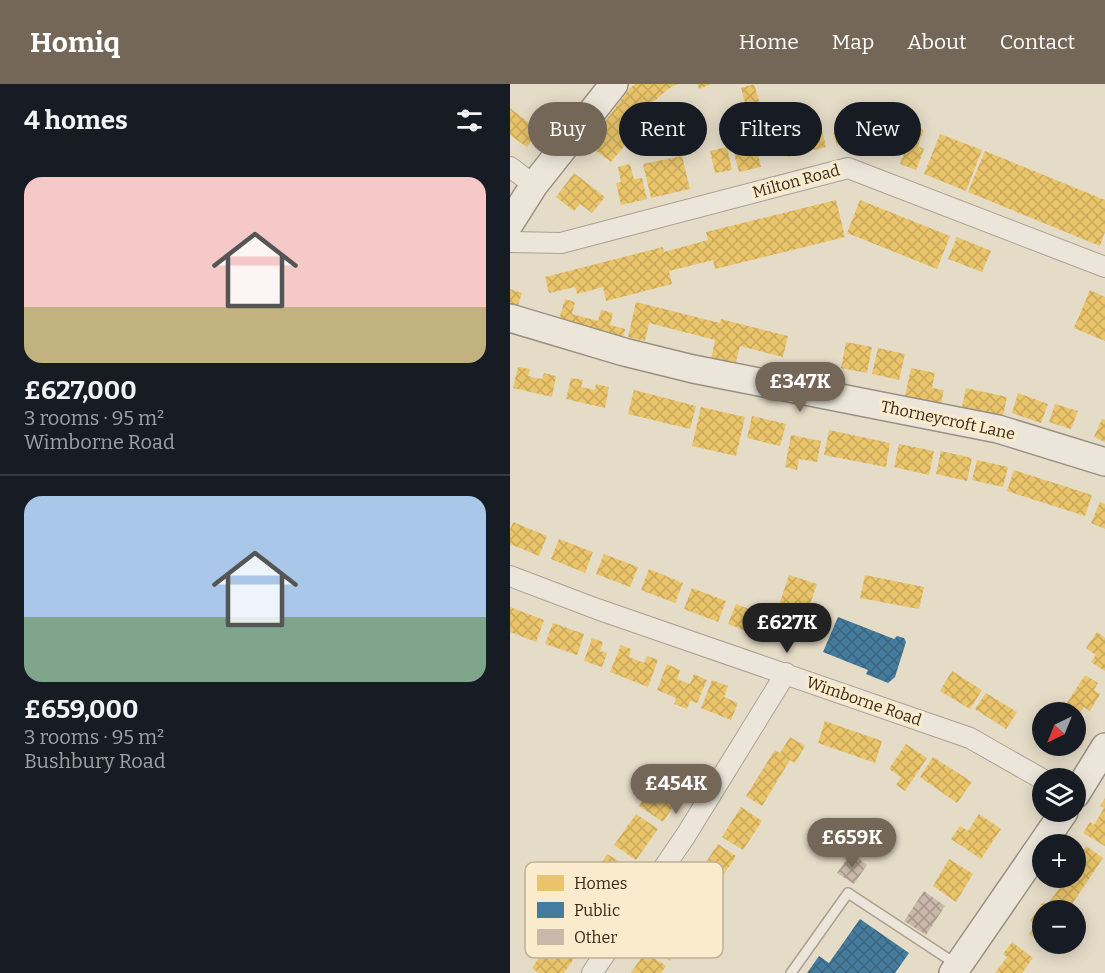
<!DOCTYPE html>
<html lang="en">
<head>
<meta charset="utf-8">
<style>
	:root { --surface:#171b24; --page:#20242c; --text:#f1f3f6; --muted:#9ea1a6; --line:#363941; --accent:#756757 }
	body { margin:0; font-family:Bitter,serif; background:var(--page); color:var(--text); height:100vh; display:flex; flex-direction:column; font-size:22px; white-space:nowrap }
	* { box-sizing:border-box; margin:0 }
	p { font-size:20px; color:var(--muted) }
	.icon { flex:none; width:33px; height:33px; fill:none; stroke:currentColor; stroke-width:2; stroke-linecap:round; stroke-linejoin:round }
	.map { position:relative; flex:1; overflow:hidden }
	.details { display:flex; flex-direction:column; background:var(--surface); width:510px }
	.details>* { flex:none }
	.banner { position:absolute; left:18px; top:18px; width:486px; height:54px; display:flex; gap:12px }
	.needle { width:39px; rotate:223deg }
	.tools { position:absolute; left:522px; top:618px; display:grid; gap:12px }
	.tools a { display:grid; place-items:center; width:54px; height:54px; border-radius:50%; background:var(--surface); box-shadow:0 3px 15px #0003; font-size:30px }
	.price { position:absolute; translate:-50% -51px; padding:0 14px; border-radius:21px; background:var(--accent); color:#fff; font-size:20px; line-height:39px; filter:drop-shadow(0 2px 3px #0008) }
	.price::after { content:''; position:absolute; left:50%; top:36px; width:18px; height:14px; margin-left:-9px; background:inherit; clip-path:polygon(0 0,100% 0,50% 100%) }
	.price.current { background:#222; color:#fff }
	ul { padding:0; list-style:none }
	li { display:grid; align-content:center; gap:12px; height:318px; padding:0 24px }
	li+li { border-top:2px solid var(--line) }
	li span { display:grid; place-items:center; height:186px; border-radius:18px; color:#555 }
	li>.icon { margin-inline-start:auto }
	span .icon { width:108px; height:108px; fill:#fffc; stroke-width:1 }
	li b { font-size:26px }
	h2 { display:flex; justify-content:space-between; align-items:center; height:72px; padding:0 24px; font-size:26px }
	.chip { padding:0 21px; border-radius:27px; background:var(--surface); box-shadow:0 3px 15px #0003; font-size:21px; line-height:54px }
	.chip.current { background:var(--accent); color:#fff }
	header { display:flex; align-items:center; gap:36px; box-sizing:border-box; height:84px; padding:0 30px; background:var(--accent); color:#fff }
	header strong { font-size:28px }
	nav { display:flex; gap:33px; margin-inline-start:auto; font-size:21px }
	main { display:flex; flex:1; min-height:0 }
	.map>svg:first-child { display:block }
	.homes { fill:url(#homes-cross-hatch) }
	.public { fill:url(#public-cross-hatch) }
	.building { fill:url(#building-cross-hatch) }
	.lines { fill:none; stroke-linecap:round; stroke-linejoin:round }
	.lane-casing { stroke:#aaa091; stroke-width:12 }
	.street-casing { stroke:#aaa091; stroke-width:22 }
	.secondary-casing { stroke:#999081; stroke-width:30 }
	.lane { stroke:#ece6da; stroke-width:9 }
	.street { stroke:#ece6da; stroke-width:20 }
	.secondary { stroke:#ece6da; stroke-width:27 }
	.labels { text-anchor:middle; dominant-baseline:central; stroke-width:6; stroke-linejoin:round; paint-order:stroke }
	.street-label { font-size:16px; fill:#38281a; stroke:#f9ebcb }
	.key { fill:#f9ebcb; stroke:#bfb096; stroke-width:1.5 }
	.key-label { font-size:16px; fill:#38281a }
</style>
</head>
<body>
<header>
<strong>Homiq</strong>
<nav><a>Home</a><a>Map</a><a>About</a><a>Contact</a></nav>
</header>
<main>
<section class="details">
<h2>4 homes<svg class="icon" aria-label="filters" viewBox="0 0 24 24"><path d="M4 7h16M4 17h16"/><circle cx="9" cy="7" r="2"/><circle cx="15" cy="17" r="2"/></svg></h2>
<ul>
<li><span style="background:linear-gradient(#f6c9c9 70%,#c2b280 0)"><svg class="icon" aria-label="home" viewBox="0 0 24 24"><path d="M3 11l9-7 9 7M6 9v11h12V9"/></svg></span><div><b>£627,000</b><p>3 rooms · 95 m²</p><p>Wimborne Road</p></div></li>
<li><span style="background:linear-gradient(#a9c7e8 65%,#7fa58c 0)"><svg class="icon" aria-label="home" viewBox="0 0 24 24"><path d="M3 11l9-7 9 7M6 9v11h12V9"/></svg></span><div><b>£659,000</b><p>3 rooms · 95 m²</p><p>Bushbury Road</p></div></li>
</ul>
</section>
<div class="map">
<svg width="595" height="889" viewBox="0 0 595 889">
	<defs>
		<pattern id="homes-cross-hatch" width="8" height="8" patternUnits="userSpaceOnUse" patternTransform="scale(1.5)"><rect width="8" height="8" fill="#e9c46a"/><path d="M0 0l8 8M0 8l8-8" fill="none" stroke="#c9a85b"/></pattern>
		<pattern id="public-cross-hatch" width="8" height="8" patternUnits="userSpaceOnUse" patternTransform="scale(1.5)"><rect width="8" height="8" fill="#457b9d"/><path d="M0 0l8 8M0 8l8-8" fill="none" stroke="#3b657f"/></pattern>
		<pattern id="building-cross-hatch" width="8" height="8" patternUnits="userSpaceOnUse" patternTransform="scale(1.5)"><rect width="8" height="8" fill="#cab9a8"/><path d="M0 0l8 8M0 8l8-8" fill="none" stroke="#a59688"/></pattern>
	</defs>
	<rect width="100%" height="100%" fill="#e5dcc7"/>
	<path class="homes" d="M125 0H168L161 3 138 22 114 50 120 55 101 78 78 61 119 5Z
		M187 0H201L189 5Z
		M244 0 252 27 238 30 231 4Z
		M0 24 29 47 17 63 0 51Z
		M342 33 348 55 327 62 323 49 333 46 330 37Z
		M360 34 387 46 378 66 351 54Z
		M310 38 316 63 300 67 294 42Z
		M286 41 294 69 278 73 275 64 253 69 248 51Z
		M404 42 414 46 408 62 414 65 406 86 390 80Z
		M235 48 239 64 246 62 251 83 229 88 223 66 227 65 224 51Z
		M430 50 472 66 456 107 414 90Z
		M217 63 222 86 205 89 200 67Z
		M475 67 595 116V148L590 162 458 108Z
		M172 72 180 105 141 114 133 80Z
		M120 80 124 95 132 94 137 115 111 121 106 99 111 98 108 83Z
		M64 89 95 113 82 129 70 120 64 127 46 113Z
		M326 116 335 153 205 185 203 176 159 187 162 200 96 217 93 203 67 210 65 203 39 209 35 193 153 163 154 168 198 156 196 148Z
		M350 116 440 152 427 185 337 149Z
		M447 153 481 167 472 188 438 175Z
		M0 205 12 209 5 230 0 228Z
		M580 206 595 213V257L564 244Z
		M55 215 65 218 62 230 88 237 91 226 103 229 100 241 115 245 112 257 48 239Z
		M126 218 210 239 211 235 278 252 273 273 230 262 225 282 201 276 205 256 139 239 135 257 118 253Z
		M336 258 362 263 357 289 331 284Z
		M368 264 395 270 389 296 362 290Z
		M8 283 20 285 18 292 26 294 32 295 34 289 46 292 42 313 3 304Z
		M401 284 425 289 422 304 434 306 431 319 395 312Z
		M61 294 73 296 71 303 85 306 86 300 99 303 95 324 56 315Z
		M456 304 497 313 493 332 452 323Z
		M124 306 186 322 180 345 118 330Z
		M508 309 538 320 531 339 502 329Z
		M545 320 568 327 561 345 539 338Z
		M191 323 235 333 226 372 182 362Z
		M242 332 276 340 270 362 237 354Z
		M592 335 595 336V358L584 353Z
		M319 346 380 359 376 383 314 371Z
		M281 351 311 357 307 378 289 375 287 386 275 383Z
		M389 360 424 367 419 391 384 383Z
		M431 367 462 374 457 397 426 390Z
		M467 376 498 383 493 403 462 396Z
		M504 386 582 411 575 432 497 407Z
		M590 418 595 420V445L581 439Z
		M3 438 37 452 29 472 0 460V446Z
		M49 455 83 468 75 489 41 475Z
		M94 470 128 483 120 503 86 490Z
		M139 485 173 499 165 519 131 506Z
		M279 491 307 500 294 538 302 541 299 551 263 539Z
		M355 491 414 503 409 525 350 514Z
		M182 504 216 517 208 538 174 525Z
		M226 520 260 533 252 553 218 540Z
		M0 523 34 536 26 558 0 548Z
		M43 539 74 550 67 571 35 560Z
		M587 548 595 554V587L581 578 586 571 576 564Z
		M82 554 93 558 90 567 97 569 92 583 74 577Z
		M111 561 121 565 119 573 134 579 137 572 148 576 138 603 100 588Z
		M157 580 170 586 167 595 180 600 184 590 197 596 187 619 180 617 177 625 164 620 166 614 147 606Z
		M442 587 472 606 460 625 430 607Z
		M575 591 588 599 584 606 590 610 580 627 574 623 569 630 555 622Z
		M202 596 218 602 214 613 228 619 221 636 191 624Z
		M476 609 507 628 496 645 465 625Z
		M566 632 572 636 566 646Z
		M315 637 372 657 365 679 308 659Z
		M280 653 295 662 285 679 280 676 252 722 236 712 265 666 270 669Z
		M396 660 417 674 395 707 386 701 391 693 379 685Z
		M533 662H556L550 672Z
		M423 673 462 698 447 719 410 693Z
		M153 686 177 701 153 738 129 722Z
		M595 714V762L573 749 580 738 584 741 594 724 590 722Z
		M231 723 252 737 233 766 212 753Z
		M126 730 148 745 126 776 104 761Z
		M469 730 491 745 471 775 441 755 450 742 458 747Z
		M208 760 226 772 205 803 187 791Z
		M576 762 593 774 558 826H532V859L519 850 526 841 520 837 533 818 537 821 557 794H566V768L570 771Z
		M97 770 122 785 100 820 76 805Z
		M439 775 463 790 446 818 423 802Z
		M160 831 181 846 160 877 138 863Z
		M42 854 67 870 54 889H29L22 884Z
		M502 858 523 874 512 889H485L497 873 493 870Z
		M135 868 156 882 151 889H121Z"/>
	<path class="public" d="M328 533 384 555 387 552 394 554 396 558 385 593 378 599 356 590 358 586 313 568Z
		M350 835 399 869 385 889H297L309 872 319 879Z"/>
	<path class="building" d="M341 769 357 781 344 800 327 789Z
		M414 807 435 822 416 851 394 837Z"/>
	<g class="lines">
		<g class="lane-casing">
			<path id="lane" d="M281 889 338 809 446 880"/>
		</g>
		<g class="street-casing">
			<path id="street" d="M0 83 24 101
				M0 158 51 159 338 84 595 183
				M0 492 87 525 460 654 532 695
				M82 889 176 751 276 589"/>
		</g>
		<g class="secondary-casing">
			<path id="secondary" d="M0 139 24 101 104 0
				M0 234 114 268 183 285 488 345 595 378
				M566 710 595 663
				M443 889 554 728"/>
		</g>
		<use href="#lane" class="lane"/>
		<use href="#street" class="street"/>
		<use href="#secondary" class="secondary"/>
	</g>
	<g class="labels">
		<g class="street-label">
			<text transform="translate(286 97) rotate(-15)">Milton Road</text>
			<text transform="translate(438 336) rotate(12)">Thorneycroft Lane</text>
			<text transform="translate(354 617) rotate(19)">Wimborne Road</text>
		</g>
	</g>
	<rect x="15" y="778" width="198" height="96" rx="9" class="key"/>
	<rect x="27" y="791" width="27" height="16" fill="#e9c46a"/>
	<rect x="27" y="818" width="27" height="16" fill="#457b9d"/>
	<rect x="27" y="845" width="27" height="16" fill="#cab9a8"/>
	<g class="key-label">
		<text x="64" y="805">Homes</text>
		<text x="64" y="832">Public</text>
		<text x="64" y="859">Other</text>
	</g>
</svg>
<div class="tools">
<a><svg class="needle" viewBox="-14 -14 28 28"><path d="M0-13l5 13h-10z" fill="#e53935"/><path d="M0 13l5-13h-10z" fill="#9ea1a6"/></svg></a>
<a><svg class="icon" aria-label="layers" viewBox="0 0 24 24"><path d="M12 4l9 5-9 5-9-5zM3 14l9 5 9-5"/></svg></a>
<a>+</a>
<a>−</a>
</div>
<b class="price" style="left:290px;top:329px">£347K</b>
<b class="price current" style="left:277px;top:570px">£627K</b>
<b class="price" style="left:166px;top:731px">£454K</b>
<b class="price" style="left:342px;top:785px">£659K</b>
<div class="banner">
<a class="chip current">Buy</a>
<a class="chip">Rent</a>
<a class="chip">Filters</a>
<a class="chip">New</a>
</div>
</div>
</main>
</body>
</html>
